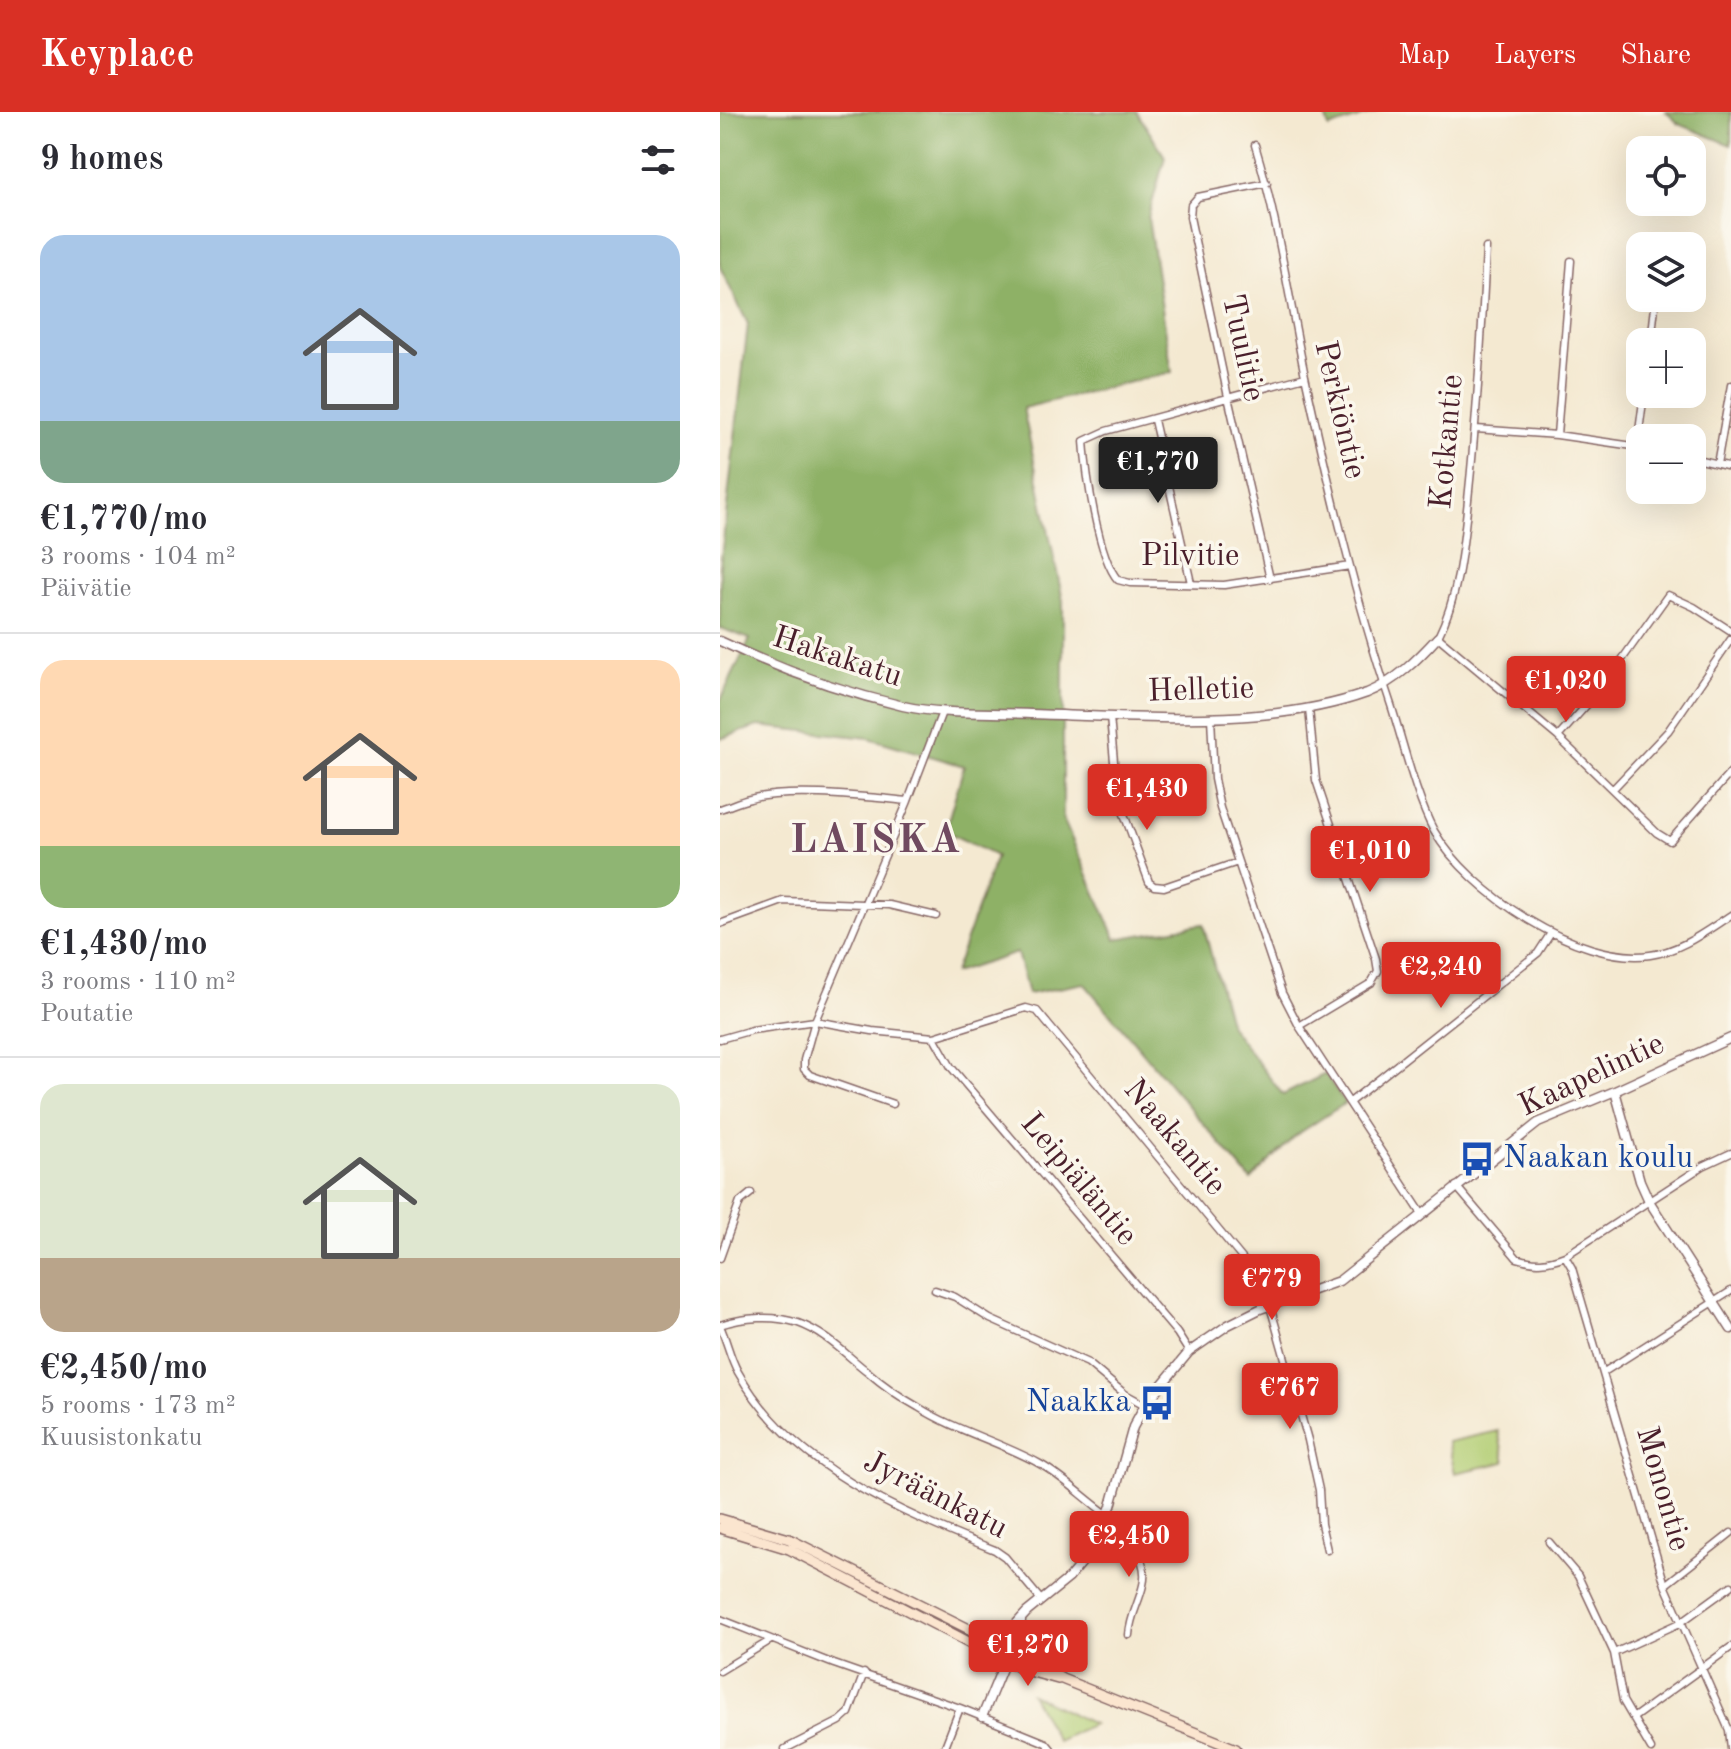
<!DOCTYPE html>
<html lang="en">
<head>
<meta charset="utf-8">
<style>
	:root { --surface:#fff; --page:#f7f7f7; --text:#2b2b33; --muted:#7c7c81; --line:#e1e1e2; --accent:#d93025 }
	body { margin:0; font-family:"Old Standard TT",serif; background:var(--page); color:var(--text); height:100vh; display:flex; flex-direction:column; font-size:30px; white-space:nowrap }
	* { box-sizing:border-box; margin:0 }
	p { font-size:26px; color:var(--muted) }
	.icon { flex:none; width:44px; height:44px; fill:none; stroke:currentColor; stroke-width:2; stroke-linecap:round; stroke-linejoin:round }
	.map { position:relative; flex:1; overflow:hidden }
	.details { display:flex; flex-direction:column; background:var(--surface); width:720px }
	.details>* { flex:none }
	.buttons { position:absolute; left:906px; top:24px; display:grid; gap:16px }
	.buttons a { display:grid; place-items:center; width:80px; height:80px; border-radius:16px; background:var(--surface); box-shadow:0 8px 32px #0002; font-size:40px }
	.price { position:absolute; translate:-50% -68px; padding:0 18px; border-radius:8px; background:var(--accent); color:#fff; font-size:26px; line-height:52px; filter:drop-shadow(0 2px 4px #0008) }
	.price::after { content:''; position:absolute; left:50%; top:48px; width:24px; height:18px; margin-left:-12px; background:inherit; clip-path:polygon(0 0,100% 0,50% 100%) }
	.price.on { background:#222; color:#fff }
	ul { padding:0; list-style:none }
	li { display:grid; align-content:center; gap:16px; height:424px; padding:0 40px }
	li+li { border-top:2px solid var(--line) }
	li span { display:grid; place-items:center; height:248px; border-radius:24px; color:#555 }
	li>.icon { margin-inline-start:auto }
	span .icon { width:144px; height:144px; fill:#fffc; stroke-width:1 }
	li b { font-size:34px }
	h2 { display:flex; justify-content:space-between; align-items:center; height:96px; padding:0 40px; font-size:34px }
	header { display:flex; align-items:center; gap:48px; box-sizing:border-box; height:112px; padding:0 40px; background:var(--accent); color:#fff }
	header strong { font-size:38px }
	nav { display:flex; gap:44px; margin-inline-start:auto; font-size:28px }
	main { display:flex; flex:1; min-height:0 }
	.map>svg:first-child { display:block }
	.green { fill:#b3ce74; stroke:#7e7650; stroke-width:2 }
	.forest { fill:#8eb166; stroke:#6c6848; stroke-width:2 }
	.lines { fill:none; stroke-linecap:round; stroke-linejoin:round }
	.minor-casing { stroke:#866665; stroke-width:9 }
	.tertiary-casing { stroke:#866665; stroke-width:11 }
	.secondary-casing { stroke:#866665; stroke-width:12 }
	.minor { stroke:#fff; stroke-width:6 }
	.tertiary { stroke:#fff; stroke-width:8 }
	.secondary { stroke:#fbe5cf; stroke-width:9 }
	.labels { text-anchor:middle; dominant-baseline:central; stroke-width:7; stroke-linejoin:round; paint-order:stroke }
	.street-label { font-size:32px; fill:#4a1f2b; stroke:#fbf7ec }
	.transit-label { font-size:32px; fill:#164399; stroke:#fbf7ec; text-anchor:start }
	.district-label { font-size:40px; font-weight:bold; letter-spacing:2px; fill:#704a60; stroke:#fbf7ec }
</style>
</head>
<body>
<header>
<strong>Keyplace</strong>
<nav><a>Map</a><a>Layers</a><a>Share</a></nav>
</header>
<main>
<section class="details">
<h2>9 homes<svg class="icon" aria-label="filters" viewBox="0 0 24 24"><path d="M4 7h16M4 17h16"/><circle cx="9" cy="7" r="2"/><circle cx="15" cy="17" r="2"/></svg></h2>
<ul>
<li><span style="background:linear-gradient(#a9c7e8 75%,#7fa58c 0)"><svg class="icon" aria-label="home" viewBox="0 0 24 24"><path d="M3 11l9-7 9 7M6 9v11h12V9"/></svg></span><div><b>€1,770/mo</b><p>3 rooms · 104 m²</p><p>Päivätie</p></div></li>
<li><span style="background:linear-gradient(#ffd9b3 75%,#8fb573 0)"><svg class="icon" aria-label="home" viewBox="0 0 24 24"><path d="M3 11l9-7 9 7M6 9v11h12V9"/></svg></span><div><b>€1,430/mo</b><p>3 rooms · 110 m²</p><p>Poutatie</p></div></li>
<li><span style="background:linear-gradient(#dfe7d0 70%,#b9a48a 0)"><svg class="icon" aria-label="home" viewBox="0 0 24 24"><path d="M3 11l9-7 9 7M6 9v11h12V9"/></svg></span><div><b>€2,450/mo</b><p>5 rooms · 173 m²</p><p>Kuusistonkatu</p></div></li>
</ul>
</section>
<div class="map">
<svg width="1011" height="1637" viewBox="0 0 1011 1637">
	<rect width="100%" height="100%" fill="#fbf7ec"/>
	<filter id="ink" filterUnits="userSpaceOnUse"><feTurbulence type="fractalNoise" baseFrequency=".0125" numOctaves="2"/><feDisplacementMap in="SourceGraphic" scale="16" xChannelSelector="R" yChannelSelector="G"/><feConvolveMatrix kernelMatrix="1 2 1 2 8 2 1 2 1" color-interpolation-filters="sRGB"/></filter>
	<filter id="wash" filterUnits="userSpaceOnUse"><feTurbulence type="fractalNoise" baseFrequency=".006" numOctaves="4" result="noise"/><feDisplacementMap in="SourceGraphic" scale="32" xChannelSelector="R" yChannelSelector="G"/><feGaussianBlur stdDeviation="1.8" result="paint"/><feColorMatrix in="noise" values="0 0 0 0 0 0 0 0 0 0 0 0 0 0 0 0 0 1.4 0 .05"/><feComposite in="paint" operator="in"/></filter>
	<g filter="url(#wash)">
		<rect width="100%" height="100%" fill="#f4e9d1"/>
		<path class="green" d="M778 1319 785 1350 735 1361 728 1330Z
			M311 1582 373 1612 337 1629Z"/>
		<path class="forest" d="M0 0H417L445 45 428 106 452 260 303 296 343 489V707L396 827 483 812 510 914 563 983 605 962 625 991 575 1024 531 1068 364 871 308 882 297 841 234 861 276 744 225 719 244 654 149 626 38 614 0 627V589L30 527 0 516V455L28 212 0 155Z
			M604 0H657L609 16Z
			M946 0H1011V33L959 12Z"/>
	</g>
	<g filter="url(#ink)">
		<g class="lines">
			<g class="minor-casing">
				<path id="minor" d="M535 33C558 108 569 187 585 264 609 374 635 485 671 593 683 630 696 686 714 719 749 780 858 853 930 843 961 839 986 819 1011 803
					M547 71 478 85 471 93 470 105 508 285 550 467
					M766 136C762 220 757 304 748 388 743 434 739 483 718 525L838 625 937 721 950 729 1011 660
					M931 230 936 186
					M585 265 386 319 364 329C366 360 378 446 398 468L410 471 504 473 630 454
					M434 308 471 471
					M756 317 837 323 920 335
					M837 323 851 149
					M917 334 924 282
					M972 346 1011 355
					M997 352 1011 273
					M390 605 397 683 429 770 434 774 444 775 518 750
					M491 605 494 667 500 696 562 881 579 914 702 1102
					M838 625 881 577 948 483 974 495 1011 519
					M893 677 948 619 1011 527
					M0 697C10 694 20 689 30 687 70 676 146 685 188 689
					M0 812 63 789 169 793 216 804
					M579 914 651 871 658 859 656 847 596 668 589 597
					M214 925 231 955 457 1221 469 1240
					M0 927 32 918 95 909 152 919 214 925 306 896 317 899 535 1162 550 1194 588 1328 599 1378 601 1412 607 1438
					M630 990 818 841 831 821
					M173 992 90 963 84 957V948L95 909 188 689 222 600
					M736 1074 797 1146C815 1152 827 1151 845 1144L983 1054 1011 1041
					M845 1144 852 1156 945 1473 1009 1618 1011 1637
					M0 1146 20 1090 31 1081
					M215 1178 235 1185 270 1207 368 1251 405 1282 425 1293
					M0 1213C24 1205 54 1203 78 1211 106 1221 125 1242 148 1260 163 1273 180 1285 198 1295 236 1319 281 1330 320 1352 345 1366 365 1387 388 1403
					M0 1214C7 1229 10 1246 18 1260 71 1355 179 1400 275 1438L285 1445 321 1488
					M884 1260 1011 1179
					M386 1410C406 1425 430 1445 423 1473 419 1491 410 1504 409 1523
					M829 1430 858 1464 894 1541 903 1589 931 1637
					M945 1473 1011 1421
					M0 1507 114 1552 240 1596 326 1631 331 1637
					M894 1541 960 1511 1011 1474
					M0 1559 51 1528
					M913 1606 1011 1535
					M65 1637 120 1609 129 1601 144 1561
					M224 1637 240 1596"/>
			</g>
			<g class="tertiary-casing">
				<path id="tertiary" d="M0 529C59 557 119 579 183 594 224 603 268 600 310 602 415 605 547 617 647 581 675 570 698 547 718 525
					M895 979 920 1069 929 1089 1011 1217
					M285 1549 281 1534 287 1522 307 1500 349 1466 373 1437 391 1394 413 1315 425 1293 469 1240 508 1213 540 1197 619 1169 818 1011 895 979 1011 926
					M262 1605 285 1549 298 1528 301 1509"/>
			</g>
			<g class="secondary-casing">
				<path id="secondary" d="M0 1407 69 1427 293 1539 342 1567 516 1637
					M0 1416 69 1437 285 1549 302 1557 338 1567"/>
			</g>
			<use href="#minor" class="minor"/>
			<use href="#tertiary" class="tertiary"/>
			<use href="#secondary" class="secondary"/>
		</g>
	</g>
	<defs>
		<g id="bus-bare" transform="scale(2.76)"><path d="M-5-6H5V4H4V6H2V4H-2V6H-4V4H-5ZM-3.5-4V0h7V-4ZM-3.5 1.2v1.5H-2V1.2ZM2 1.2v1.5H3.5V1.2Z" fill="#1a4fb4" stroke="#fbf7ec" stroke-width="2.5" paint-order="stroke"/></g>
	</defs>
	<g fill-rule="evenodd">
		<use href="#bus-bare" x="757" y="1047"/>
		<use href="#bus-bare" x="437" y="1291"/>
	</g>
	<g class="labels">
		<g class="street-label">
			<text transform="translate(522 236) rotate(78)">Tuulitie</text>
			<text transform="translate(619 298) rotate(77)">Perkiöntie</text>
			<text transform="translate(728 330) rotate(-85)">Kotkantie</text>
			<text x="470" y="445">Pilvitie</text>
			<text transform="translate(117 546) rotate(18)">Hakakatu</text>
			<text transform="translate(481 579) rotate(-2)">Helletie</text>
			<text transform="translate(872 964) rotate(-25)">Kaapelintie</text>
			<text transform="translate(454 1026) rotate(50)">Naakantie</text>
			<text transform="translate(358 1068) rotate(50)">Leipiäläntie</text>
			<text transform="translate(942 1377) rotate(74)">Monontie</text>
			<text transform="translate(215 1384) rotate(27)">Jyräänkatu</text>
		</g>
		<g class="transit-label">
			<text x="783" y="1047">Naakan koulu</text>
			<text x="411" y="1291" text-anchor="end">Naakka</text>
		</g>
		<g class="district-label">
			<text x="156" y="730">LAISKA</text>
		</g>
	</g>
</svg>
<div class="buttons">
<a><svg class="icon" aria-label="locate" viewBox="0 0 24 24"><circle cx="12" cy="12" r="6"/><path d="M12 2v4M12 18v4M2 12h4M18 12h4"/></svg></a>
<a><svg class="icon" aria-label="layers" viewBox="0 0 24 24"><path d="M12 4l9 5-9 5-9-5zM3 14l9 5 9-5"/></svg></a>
<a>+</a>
<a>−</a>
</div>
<b class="price on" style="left:438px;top:393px">€1,770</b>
<b class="price" style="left:846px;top:612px">€1,020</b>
<b class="price" style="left:427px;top:720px">€1,430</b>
<b class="price" style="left:650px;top:782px">€1,010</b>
<b class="price" style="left:721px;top:898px">€2,240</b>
<b class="price" style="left:552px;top:1210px">€779</b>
<b class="price" style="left:570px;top:1319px">€767</b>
<b class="price" style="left:409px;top:1467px">€2,450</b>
<b class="price" style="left:308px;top:1576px">€1,270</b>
</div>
</main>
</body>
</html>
